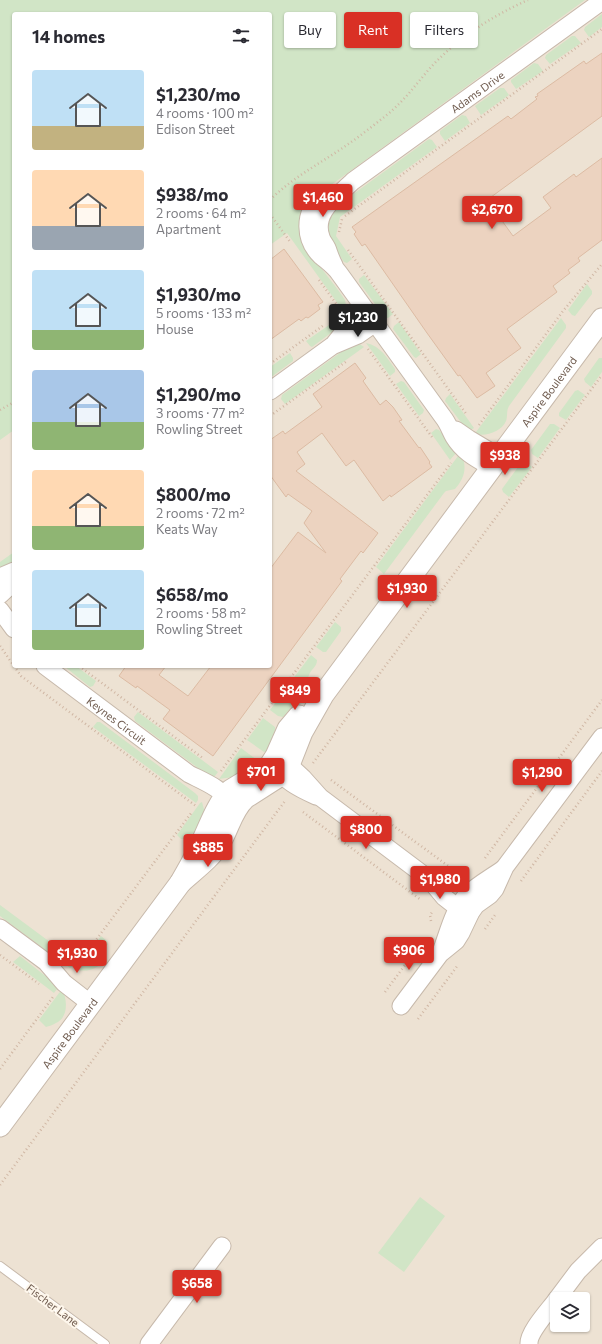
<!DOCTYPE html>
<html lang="en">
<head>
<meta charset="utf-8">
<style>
	:root { --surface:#fff; --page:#f7f7f7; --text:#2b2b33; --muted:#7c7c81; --accent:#d93025 }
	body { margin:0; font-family:Commissioner,sans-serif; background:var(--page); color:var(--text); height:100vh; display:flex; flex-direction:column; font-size:15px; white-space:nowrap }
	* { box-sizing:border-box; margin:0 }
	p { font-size:13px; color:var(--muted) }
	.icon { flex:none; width:22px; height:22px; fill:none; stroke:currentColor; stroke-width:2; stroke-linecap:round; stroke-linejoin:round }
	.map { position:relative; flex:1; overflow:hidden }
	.sheet { position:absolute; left:12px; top:12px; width:260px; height:656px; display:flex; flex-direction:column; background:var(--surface); border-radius:4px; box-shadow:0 1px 3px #0004 }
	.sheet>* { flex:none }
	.banner { position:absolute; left:284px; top:12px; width:258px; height:36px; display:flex; gap:8px }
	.controls { position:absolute; left:550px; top:1292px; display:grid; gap:8px }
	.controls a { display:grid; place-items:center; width:40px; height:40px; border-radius:4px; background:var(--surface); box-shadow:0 1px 3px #0004; font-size:20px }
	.price { position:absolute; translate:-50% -34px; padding:0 9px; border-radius:4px; background:var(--accent); color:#fff; font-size:13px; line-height:26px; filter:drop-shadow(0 1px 2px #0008) }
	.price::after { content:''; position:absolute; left:50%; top:24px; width:12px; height:9px; margin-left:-6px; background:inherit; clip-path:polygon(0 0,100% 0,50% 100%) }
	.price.selected { background:#222; color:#fff }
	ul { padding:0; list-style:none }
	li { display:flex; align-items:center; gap:12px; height:100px; padding:0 20px }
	li span { display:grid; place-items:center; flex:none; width:112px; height:80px; border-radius:4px; color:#555 }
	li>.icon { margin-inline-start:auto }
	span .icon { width:48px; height:48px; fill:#fffc; stroke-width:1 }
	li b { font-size:17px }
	h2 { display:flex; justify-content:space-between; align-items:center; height:48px; padding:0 20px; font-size:17px }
	.chip { padding:0 14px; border-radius:4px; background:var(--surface); box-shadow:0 1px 3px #0004; font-size:14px; line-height:36px }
	.chip.selected { background:var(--accent); color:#fff }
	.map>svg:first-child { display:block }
	.residential { fill:#ede2d3; fill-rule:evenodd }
	.green { fill:#d1e5c6 }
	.building { fill:#ecd3c0; stroke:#dcbba3 }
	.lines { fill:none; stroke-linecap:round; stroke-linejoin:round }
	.service-casing { stroke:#c7b9ab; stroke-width:10 }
	.minor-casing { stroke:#c7b9ab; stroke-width:19 }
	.tertiary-casing { stroke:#c7b9ab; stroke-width:23 }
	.path { stroke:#d0b7a4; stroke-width:2.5; stroke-dasharray:1 3; stroke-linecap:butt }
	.service { stroke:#fff; stroke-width:8 }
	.minor { stroke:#fff; stroke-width:17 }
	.tertiary { stroke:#fff; stroke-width:21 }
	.labels { text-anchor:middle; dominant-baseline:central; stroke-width:4; stroke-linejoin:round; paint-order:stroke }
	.street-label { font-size:11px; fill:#6f5b4e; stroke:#fdf6eb }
</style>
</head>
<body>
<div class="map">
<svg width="602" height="1344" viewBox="0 0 602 1344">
	<rect width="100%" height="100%" fill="#f9f2e5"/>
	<path class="residential" d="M0 0H602V1344H0ZM14 14H270V666H14ZM557 1299H583V1325H557Z"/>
	<path class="green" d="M0 0H585L316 196C311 201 305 205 302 212 290 239 331 277 345 300L346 305V315L287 233 270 245V14H14V430L0 440Z
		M602 14V27L589 37 584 30 585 27Z
		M572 36H575L581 43 550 64 545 58 546 55Z
		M534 63 538 64 543 71 516 89 511 82V80Z
		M500 88H504L509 95 481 115 475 106Z
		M462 115 466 116 470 123 445 141 440 134V131Z
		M429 139 432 140 437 147 340 217 336 236 352 259 347 263 344 262 333 246 327 229 328 217 341 203Z
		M364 275 393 314 388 318H385L359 282V279Z
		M587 284 592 291V294L575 316 572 315 568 310Z
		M342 316 343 322 335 330 312 347 310 346 306 341Z
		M561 318 566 325V328L509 406C506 411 508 416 506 421 502 431 486 437 476 434V432Z
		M399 322 421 354 416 358 414 357 393 329 394 326Z
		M358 343 364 347 285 404 281 399 282 395 348 347Z
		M366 343C381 346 387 358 395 369V372L390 376Z
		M290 353 293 358V361L270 378V367Z
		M599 358H602V372L591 387 585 382 584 379Z
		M401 381 404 382 424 410 423 413 419 416 396 384Z
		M578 390 585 395 566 420 559 416V413L575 391Z
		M450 394 474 428 469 431 463 425 445 401 446 398Z
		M550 424H554L560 428 538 458 532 454 531 450Z
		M436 429 439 430 456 450V453L450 460 431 433Z
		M461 455C468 467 464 479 455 489L446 491 444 493 384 574 376 567 458 456Z
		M526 462 532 467 509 497 503 492 502 489 521 463Z
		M14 552V563L0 568V562Z
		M335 622 341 627V631L326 652H323L316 647Z
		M311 655 317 660C317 667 311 669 309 675 307 679 309 684 307 688L303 689 292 680Z
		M64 666H76L96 681 93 686 90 687Z
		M286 689 297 697V701L283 717 278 716 270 710Z
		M138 712 218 772 215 776 212 777 206 774 135 721 134 717Z
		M263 718 275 727C276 733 269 745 268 752H264L247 740Z
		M97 722H100L195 793 198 796V800L196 803 93 727Z
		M241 748 257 760 258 763 233 777 219 779Z
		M202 802 205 813 197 833 189 834 186 839H181L177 835 200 803Z
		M0 905 77 962 74 965 70 968 0 916Z
		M101 936 107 941 108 944 104 949V961C97 969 88 972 78 970V968Z
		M20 956 57 985V989L54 993 13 962Z
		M62 990C68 1000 68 1018 56 1023 53 1025 49 1026 46 1027L39 1020 59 993Z
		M420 1197 445 1216 404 1272 378 1253Z"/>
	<path class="building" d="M602 53V116L487 200 513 236 551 208 543 197 574 174 576 177 602 158V240L578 258 580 261 568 270 570 273 553 286 557 292 507 329 521 348 486 373 495 386 477 398 460 375 458 376 427 333 365 244 362 246 354 234 356 232 352 227 508 116 511 119 537 99 535 97 538 96 537 94 584 61 586 64Z
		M284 249 323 302 318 305 320 309 308 318 306 317 301 321 299 319 270 340V260Z
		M355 363 366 378 363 381 380 405 386 400 393 407 402 420 399 421 419 448 420 447 430 462 429 463 432 467 391 497 390 495 383 501 354 460 346 466 322 433 297 452 305 464 296 471 378 533 363 553 361 551 340 579 342 581 213 756 163 719 170 710 137 686 136 688 119 676 126 666H166L159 675 188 696 211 666H270V569L298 532 326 553 304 523 312 511 288 494 286 497 270 475V440L283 431 285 434 322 407 313 394Z"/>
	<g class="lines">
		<g class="service-casing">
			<path id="service" d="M0 1266 105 1344"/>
		</g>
		<g class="minor-casing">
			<g id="minor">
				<path d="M321 198C303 213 304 240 321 256 328 262 334 266 339 273L443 417C448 423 450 430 454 437 463 452 477 459 491 467"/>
				<path id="s1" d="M334 265C331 260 329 253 327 248 325 244 322 241 321 237 312 212 338 196 353 181L602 1"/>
				<path d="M335 343 350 324 367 312"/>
				<path d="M270 391 332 346 358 335 375 323"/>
				<path d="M456 430 469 439 499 457"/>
				<path d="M0 577 14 571"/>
				<path d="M0 595 14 582"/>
				<path d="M0 610 14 629"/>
				<path id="s2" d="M45 666 189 774C207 783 221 788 233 805"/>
				<path d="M277 764 289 765 303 778 320 797 429 879 444 897 458 908 471 912"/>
				<path d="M273 765C287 782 296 787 316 796"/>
				<path d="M0 928 46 962 64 983 91 1004"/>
				<path d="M441 952C448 934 454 908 467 895 477 885 492 877 503 869"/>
				<path d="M401 1006 440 954 456 941 461 933 471 912 476 905 490 895 495 889 505 867 602 737"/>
				<path d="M557 1299 578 1271 602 1247"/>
				<path d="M149 1344 222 1246"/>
				<path d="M529 1344C528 1332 550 1309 557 1299"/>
			</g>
		</g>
		<g class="tertiary-casing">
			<g id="tertiary">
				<path id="s3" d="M181 882C194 870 210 859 219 844 229 829 231 811 245 798L281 775 289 765 302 732 323 695 602 319"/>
				<path id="s4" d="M0 1126 181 882C187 871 194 860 199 848 209 829 215 806 231 790L269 767 276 756 288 729 299 716"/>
			</g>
		</g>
		<path class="path" d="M270 200C292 178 319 164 344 147 359 137 374 125 388 114 405 100 417 83 431 67 458 38 492 16 528 0
			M270 214 291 243
			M345 216 602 29
			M339 232 342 219
			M348 250 467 415
			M319 280 340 309
			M368 349 432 437
			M270 364 324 325
			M0 410 14 402
			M270 416 347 361
			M479 425 563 311 602 264
			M0 646 14 666
			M14 666 21 676 196 806
			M79 666 204 759
			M313 763 602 375
			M221 771 451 463
			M331 780 455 871 468 870
			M303 812 421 900
			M485 858 602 700
			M521 881 602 771
			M431 921 430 915 433 911
			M485 929 495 915
			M0 955 39 984
			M75 968 192 812
			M385 992 425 938
			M418 1019 458 965
			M0 1069 53 997
			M0 1185 285 801"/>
		<use href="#service" class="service"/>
		<use href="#minor" class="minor"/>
		<use href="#tertiary" class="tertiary"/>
	</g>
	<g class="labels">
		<g class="street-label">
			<text stroke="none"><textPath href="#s1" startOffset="253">Adams Drive</textPath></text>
			<text stroke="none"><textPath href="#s3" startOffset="619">Aspire Boulevard</textPath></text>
			<text stroke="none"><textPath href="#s2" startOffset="90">Keynes Circuit</textPath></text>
			<text stroke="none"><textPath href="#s4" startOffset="116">Aspire Boulevard</textPath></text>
			<text transform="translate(53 1305) rotate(37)">Fischer Lane</text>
		</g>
	</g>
</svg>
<div class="controls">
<a><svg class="icon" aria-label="layers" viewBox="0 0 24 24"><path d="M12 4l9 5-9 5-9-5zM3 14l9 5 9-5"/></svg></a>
</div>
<b class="price" style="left:323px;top:218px">$1,460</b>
<b class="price" style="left:492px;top:230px">$2,670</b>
<b class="price selected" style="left:358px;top:338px">$1,230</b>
<b class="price" style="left:505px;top:476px">$938</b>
<b class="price" style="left:407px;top:609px">$1,930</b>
<b class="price" style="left:295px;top:711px">$849</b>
<b class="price" style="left:261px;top:792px">$701</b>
<b class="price" style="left:542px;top:793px">$1,290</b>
<b class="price" style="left:366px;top:850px">$800</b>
<b class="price" style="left:208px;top:868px">$885</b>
<b class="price" style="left:440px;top:900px">$1,980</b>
<b class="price" style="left:409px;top:971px">$906</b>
<b class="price" style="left:77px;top:974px">$1,930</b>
<b class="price" style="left:197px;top:1304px">$658</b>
<div class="banner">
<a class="chip">Buy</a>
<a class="chip selected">Rent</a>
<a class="chip">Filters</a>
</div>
<section class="sheet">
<h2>14 homes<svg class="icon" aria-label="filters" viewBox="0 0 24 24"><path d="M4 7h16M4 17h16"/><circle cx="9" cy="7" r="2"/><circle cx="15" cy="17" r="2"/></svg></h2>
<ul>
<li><span style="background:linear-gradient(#bfe0f5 70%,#c2b280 0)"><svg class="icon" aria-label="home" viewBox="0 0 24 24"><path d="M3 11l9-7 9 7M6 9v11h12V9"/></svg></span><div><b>$1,230/mo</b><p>4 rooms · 100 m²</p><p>Edison Street</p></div></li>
<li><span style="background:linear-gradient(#ffd9b3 70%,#9aa5b1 0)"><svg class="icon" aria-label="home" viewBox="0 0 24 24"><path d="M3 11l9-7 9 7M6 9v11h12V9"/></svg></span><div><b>$938/mo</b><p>2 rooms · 64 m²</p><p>Apartment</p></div></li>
<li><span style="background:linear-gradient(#bfe0f5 75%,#8fb573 0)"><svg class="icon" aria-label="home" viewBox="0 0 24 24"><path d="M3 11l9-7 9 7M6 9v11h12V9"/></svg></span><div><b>$1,930/mo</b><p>5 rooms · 133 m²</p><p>House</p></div></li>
<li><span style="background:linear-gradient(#a9c7e8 65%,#8fb573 0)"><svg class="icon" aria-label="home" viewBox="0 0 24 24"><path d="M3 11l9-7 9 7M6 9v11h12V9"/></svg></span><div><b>$1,290/mo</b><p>3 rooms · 77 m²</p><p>Rowling Street</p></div></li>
<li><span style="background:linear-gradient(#ffd9b3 70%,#8fb573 0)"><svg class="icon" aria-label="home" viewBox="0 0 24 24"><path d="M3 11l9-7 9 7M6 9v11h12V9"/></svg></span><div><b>$800/mo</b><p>2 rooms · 72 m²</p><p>Keats Way</p></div></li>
<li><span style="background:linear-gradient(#bfe0f5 75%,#8fb573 0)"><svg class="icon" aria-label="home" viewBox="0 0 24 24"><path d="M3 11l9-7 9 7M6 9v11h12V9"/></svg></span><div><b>$658/mo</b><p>2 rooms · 58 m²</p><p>Rowling Street</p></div></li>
</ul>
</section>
</div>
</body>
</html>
